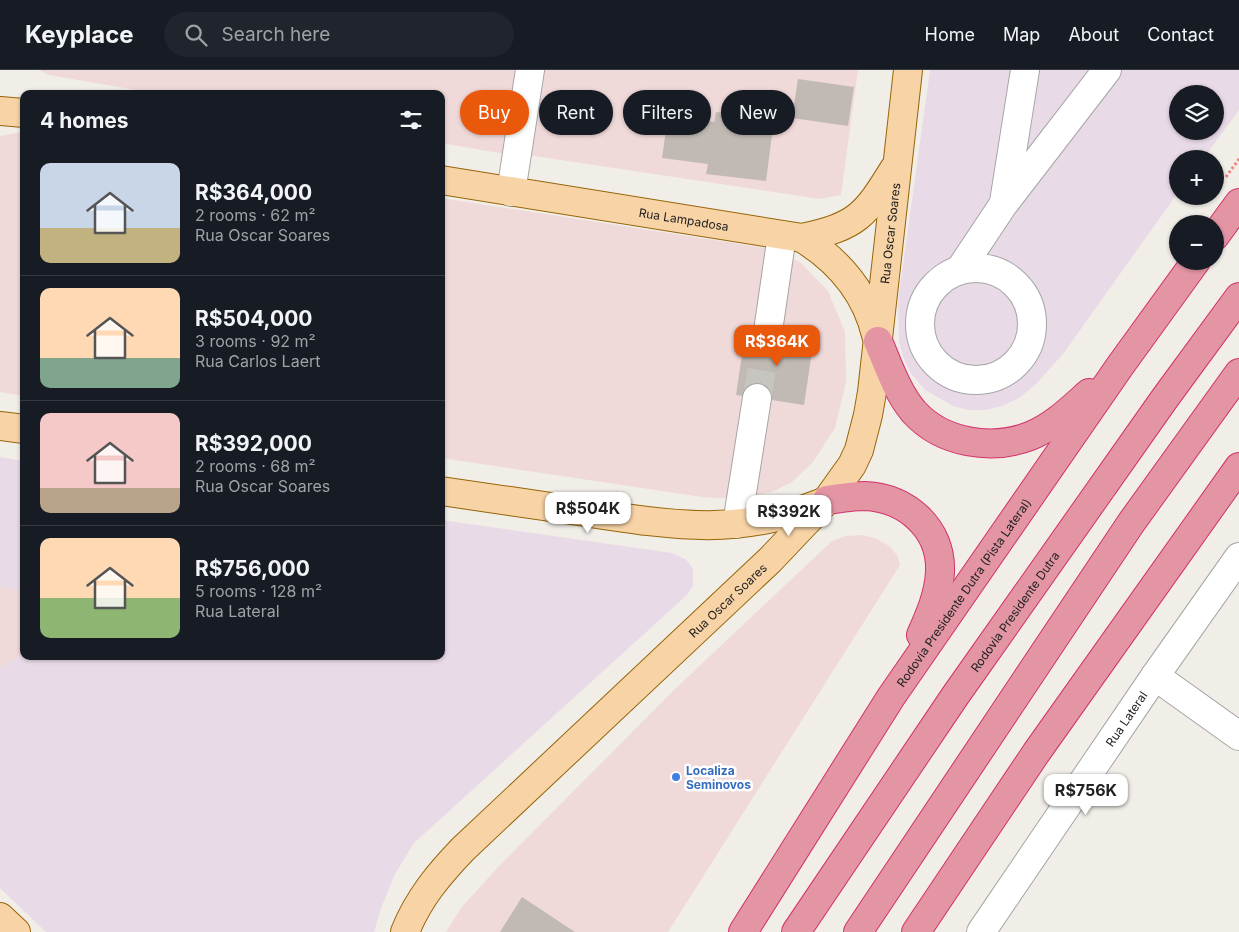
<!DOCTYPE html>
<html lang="en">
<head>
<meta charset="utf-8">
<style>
	:root { --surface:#171b24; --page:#20242c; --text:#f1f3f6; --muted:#9ea1a6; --line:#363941; --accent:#ea580c }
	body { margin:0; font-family:Inter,sans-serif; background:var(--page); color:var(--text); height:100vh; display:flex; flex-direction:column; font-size:19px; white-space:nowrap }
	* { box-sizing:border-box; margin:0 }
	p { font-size:16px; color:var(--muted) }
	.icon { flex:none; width:28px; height:28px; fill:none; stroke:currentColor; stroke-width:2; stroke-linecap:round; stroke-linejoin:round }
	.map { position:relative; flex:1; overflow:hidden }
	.sheet { position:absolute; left:20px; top:20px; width:425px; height:570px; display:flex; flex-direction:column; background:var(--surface); border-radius:10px; box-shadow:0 1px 4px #0004 }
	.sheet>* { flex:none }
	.hud { position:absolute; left:460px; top:20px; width:475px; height:45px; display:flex; gap:10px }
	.controls { position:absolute; left:1169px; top:15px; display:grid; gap:10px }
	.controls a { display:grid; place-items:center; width:55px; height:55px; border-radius:50%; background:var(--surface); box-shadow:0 1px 4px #0004; font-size:25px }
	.price { position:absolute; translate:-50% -42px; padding:0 11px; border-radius:10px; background:#fff; color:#222; font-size:16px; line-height:32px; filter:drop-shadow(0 1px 2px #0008) }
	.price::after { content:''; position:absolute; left:50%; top:30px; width:15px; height:11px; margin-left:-8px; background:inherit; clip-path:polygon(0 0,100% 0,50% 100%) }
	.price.on { background:var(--accent); color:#fff }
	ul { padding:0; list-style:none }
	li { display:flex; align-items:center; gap:15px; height:125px; padding:0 20px }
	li+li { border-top:1px solid var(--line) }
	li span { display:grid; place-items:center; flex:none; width:140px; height:100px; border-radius:10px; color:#555 }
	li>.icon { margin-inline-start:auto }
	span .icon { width:60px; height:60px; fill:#fffc; stroke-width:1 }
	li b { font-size:21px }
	h2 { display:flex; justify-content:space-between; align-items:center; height:60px; padding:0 20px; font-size:21px }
	.tag { padding:0 18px; border-radius:22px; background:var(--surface); box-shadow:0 1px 4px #0004; font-size:18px; line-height:45px }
	.tag.on { background:var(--accent); color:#fff }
	header { display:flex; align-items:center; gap:30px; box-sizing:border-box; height:70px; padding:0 25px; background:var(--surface); border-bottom:1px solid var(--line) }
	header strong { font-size:24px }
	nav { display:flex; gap:28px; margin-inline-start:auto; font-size:18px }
	.search { width:350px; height:45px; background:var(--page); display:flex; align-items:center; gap:12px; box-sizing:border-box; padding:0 18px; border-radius:28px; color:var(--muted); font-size:19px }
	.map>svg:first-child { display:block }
	.commercial { fill:#f0d9d9 }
	.industrial { fill:#e9dae7; fill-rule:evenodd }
	.building { fill:#c1bab4 }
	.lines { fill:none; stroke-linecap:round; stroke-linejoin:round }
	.minor-tunnel { stroke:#c7c5c0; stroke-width:28; stroke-dasharray:28 14; stroke-linecap:butt }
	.minor-casing { stroke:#a5a5a5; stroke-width:30 }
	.major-casing { stroke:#966508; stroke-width:30 }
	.highway-casing { stroke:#d2316b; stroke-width:30 }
	.path { stroke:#f38277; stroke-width:3; stroke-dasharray:2.5 2.5; stroke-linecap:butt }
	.minor { stroke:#fff; stroke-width:28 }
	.major { stroke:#f7d3a6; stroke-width:28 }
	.highway { stroke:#e395a4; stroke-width:28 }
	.shop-dot { fill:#3f7fe0; stroke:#fff; stroke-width:2 }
	.labels { text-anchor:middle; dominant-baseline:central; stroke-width:5; stroke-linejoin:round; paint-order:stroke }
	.street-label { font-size:12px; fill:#212121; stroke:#fff }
	.shop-label { font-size:12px; font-weight:bold; fill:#366cbe; stroke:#fff; text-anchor:start }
</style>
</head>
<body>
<header>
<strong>Keyplace</strong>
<div class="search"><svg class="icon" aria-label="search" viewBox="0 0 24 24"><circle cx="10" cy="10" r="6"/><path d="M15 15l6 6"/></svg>Search here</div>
<nav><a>Home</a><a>Map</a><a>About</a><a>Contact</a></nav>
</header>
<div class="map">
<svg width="1239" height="862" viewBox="0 0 1239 862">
	<rect width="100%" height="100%" fill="#f1eee8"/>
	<path class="commercial" d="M39 0H858L841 125 820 129 534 86 499 83 441 73V24H159L49 5Z
		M21 62 24 63V326L0 322V66Z
		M441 128 765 178 800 192 828 221 845 262 846 312 835 358 813 392 792 412 772 422 734 429 702 427 441 388Z
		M862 465 875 468 889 476 897 485 900 495 668 862H446L461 838 499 796 675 619 832 471 846 466Z
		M0 517 24 521V584L0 597Z"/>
	<path class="industrial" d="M930 0H1239V40L1203 89H1178L1177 124 1063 284 1035 315 1019 328 1002 336 986 340H968L953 336 925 320 910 302 903 287 899 271 898 231ZM1178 24H1215V61H1178Z
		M0 387 24 391V521L0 517Z
		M441 450 672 483 685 489 689 493 693 499V516L687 525 414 773 395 804 381 838 374 862H46L0 818V597L24 584V586H441Z"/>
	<path class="building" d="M798 9 854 17 848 56 792 48Z
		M716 42 774 49 766 111 706 104 708 94 662 88 668 46 714 52Z
		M746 258H753L754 267 758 273 765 276 774 275 781 270 783 263 814 268 804 335 772 330V323L767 316 759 313 751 314 745 318 742 326 736 325Z
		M522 827 575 862H500Z"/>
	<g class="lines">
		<path class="minor-tunnel" d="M757 328 768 261"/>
		<g class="minor-casing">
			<g id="minor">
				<path d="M511 122 530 0"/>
				<path d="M1004 132 1025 0"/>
				<circle cx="976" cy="254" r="56"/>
				<path d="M961 198 1003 135 1107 0"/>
				<path d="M768 261 782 165"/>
				<path d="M737 454 757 328"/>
				<path d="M1155 606 1239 666"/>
				<path id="s1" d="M981 862 1155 606 1239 487"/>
			</g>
		</g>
		<g class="major-casing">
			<g id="major">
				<path d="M0 41 24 43"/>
				<path id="s2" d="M441 110 802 168C857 156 865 146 894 99"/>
				<path d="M802 168C839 191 866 223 876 265"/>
				<path d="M0 356 24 359"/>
				<path d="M441 421C489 428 537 435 585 442 671 455 737 467 821 433"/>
				<path d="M0 847 16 862"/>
				<path id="s3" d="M405 862C418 829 439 804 463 779L770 490 827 430 852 395 859 380 868 345 872 322 908 0"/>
			</g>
		</g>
		<g class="highway-casing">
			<g id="highway">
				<path d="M1215 166 1239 133"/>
				<path d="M878 271C888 295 897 322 914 342 942 373 992 381 1030 366 1053 357 1071 339 1089 323"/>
				<path d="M827 430C840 428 853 426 865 426 907 428 942 459 940 502 939 524 930 545 921 565"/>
				<path id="s4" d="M743 862 891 627 1120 296 1196 191"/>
				<path id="s5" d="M796 862 955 626 1165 328 1239 227"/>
				<path d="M858 862 1131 453 1239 303"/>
				<path d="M916 862 1036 683 1239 397"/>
			</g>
		</g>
		<path class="path" d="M1226 107 1239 89"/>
		<use href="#minor" class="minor"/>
		<use href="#major" class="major"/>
		<use href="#highway" class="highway"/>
	</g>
	<circle class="shop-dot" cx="676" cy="707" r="5"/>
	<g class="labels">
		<g class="street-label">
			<text stroke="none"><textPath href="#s2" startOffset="246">Rua Lampadosa</textPath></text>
			<text stroke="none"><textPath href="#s3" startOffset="885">Rua Oscar Soares</textPath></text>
			<text stroke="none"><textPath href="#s4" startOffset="405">Rodovia Presidente Dutra (Pista Lateral)</textPath></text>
			<text stroke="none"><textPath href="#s3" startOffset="465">Rua Oscar Soares</textPath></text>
			<text stroke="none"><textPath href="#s5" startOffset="388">Rodovia Presidente Dutra</textPath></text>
			<text stroke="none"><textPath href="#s1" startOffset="258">Rua Lateral</textPath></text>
		</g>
		<g class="shop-label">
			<text x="686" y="700">Localiza<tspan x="686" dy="14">Seminovos</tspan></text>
		</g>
	</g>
</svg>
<div class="controls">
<a><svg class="icon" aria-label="layers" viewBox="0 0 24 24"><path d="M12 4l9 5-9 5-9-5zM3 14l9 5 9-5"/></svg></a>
<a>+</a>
<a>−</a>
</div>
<b class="price on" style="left:777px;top:297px">R$364K</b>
<b class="price" style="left:588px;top:464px">R$504K</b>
<b class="price" style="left:789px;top:467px">R$392K</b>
<b class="price" style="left:1086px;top:746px">R$756K</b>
<div class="hud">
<a class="tag on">Buy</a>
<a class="tag">Rent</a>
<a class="tag">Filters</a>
<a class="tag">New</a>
</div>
<section class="sheet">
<h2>4 homes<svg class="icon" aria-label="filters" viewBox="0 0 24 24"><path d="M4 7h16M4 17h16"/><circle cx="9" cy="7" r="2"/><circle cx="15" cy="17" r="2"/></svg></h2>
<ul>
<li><span style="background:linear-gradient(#c9d6e8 65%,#c2b280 0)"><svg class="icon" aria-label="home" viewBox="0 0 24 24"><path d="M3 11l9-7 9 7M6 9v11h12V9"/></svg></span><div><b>R$364,000</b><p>2 rooms · 62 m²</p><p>Rua Oscar Soares</p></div></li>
<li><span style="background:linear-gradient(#ffd9b3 70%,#7fa58c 0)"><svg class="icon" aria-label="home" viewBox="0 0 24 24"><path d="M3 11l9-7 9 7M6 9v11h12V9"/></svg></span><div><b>R$504,000</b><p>3 rooms · 92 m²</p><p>Rua Carlos Laert</p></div></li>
<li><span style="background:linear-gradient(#f6c9c9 75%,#b9a48a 0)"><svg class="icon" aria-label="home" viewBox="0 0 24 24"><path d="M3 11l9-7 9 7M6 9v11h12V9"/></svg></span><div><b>R$392,000</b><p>2 rooms · 68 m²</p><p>Rua Oscar Soares</p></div></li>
<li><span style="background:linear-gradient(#ffd9b3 60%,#8fb573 0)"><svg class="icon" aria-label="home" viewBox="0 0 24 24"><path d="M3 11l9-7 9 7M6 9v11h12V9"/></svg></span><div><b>R$756,000</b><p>5 rooms · 128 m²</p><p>Rua Lateral</p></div></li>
</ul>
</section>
</div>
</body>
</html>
